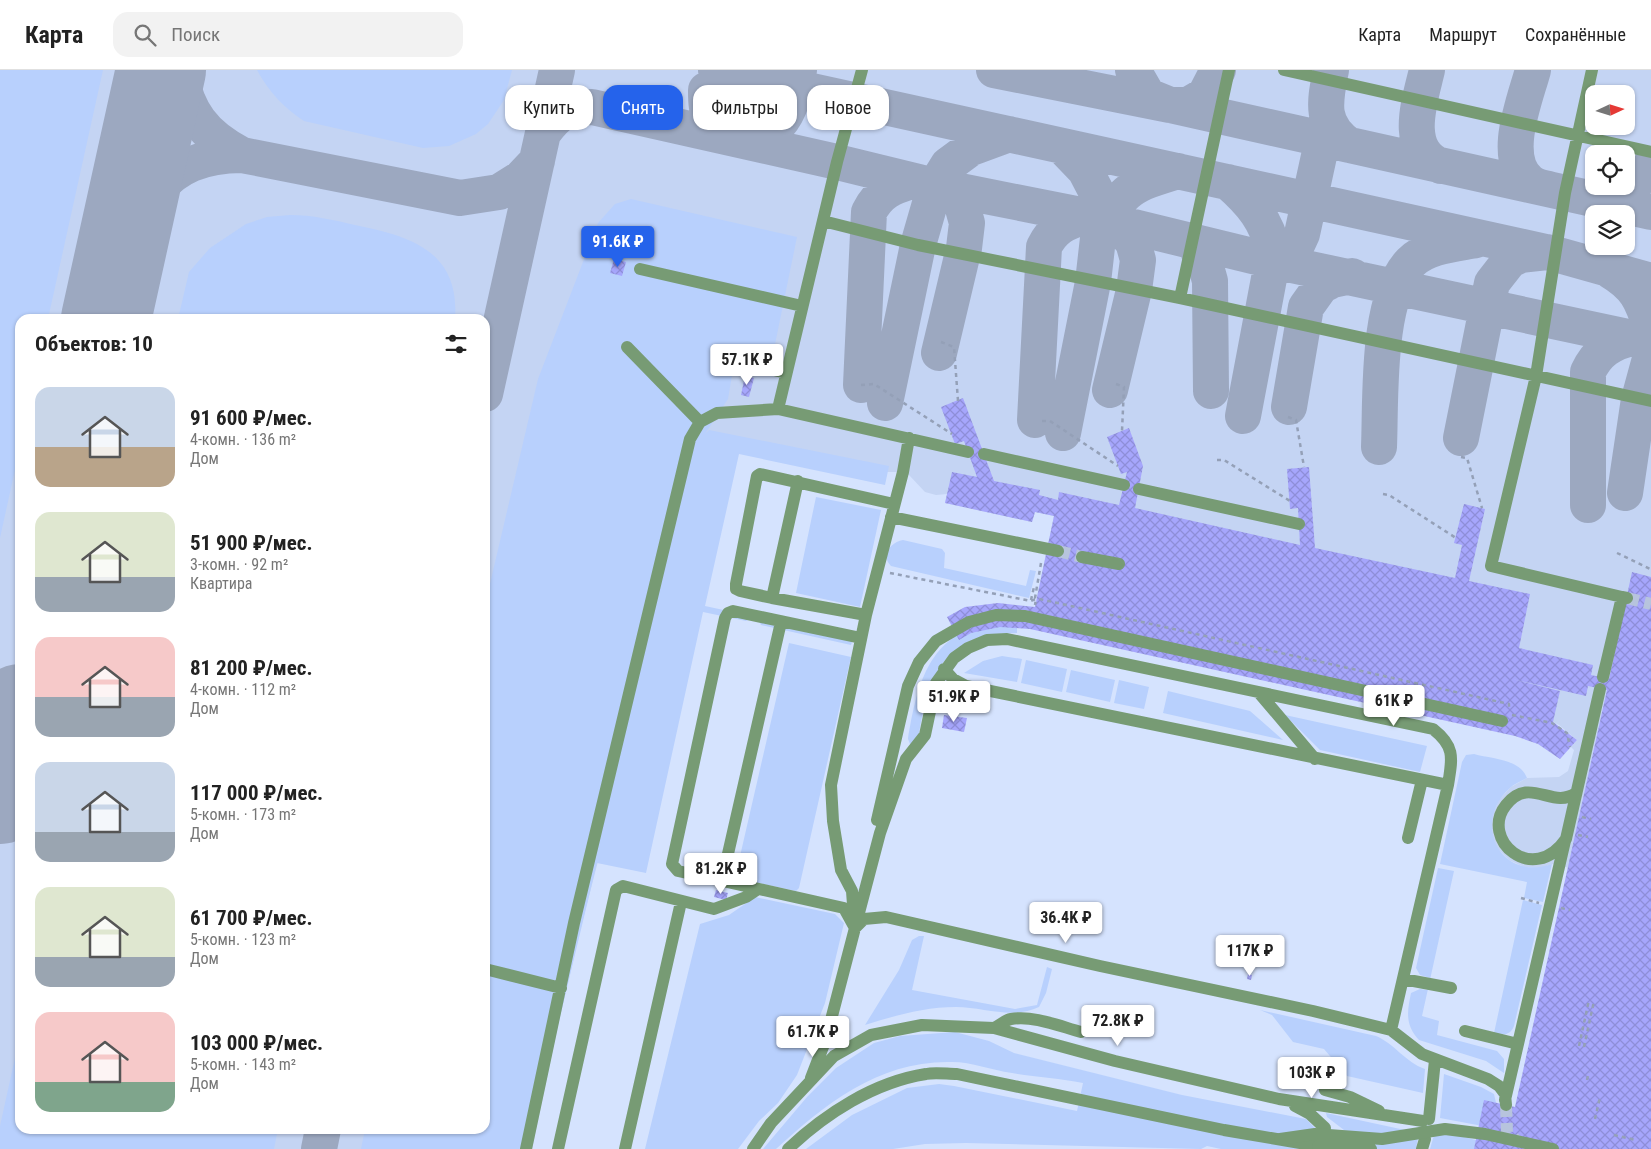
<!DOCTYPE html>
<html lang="ru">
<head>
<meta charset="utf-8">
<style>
	:root { --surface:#fff; --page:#f2f2f2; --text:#222; --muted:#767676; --line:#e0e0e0; --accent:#2563eb }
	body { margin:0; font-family:"Roboto Condensed",sans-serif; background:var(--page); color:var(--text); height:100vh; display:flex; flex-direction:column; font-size:19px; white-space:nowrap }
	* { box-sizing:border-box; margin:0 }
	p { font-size:16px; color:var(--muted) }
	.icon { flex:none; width:28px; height:28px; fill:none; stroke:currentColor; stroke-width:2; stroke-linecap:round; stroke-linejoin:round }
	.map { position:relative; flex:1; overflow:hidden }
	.details { position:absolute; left:15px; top:244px; width:475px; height:820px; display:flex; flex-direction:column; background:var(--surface); border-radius:15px; box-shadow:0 1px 4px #0004 }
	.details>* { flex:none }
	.hud { position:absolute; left:505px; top:15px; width:475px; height:45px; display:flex; gap:10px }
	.needle { width:32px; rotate:86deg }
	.buttons { position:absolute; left:1585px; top:15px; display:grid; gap:10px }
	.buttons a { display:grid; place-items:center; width:50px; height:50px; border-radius:10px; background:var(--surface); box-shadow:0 1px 4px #0004; font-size:25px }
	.price { position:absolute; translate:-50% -42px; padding:0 11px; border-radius:5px; background:#fff; color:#222; font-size:16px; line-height:32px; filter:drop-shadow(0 1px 2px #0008) }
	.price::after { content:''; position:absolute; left:50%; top:30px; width:15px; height:11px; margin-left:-8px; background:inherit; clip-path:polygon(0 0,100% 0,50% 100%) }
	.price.current { background:var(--accent); color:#fff }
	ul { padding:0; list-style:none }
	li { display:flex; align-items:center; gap:15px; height:125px; padding:0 20px }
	li span { display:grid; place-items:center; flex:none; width:140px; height:100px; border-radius:15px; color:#555 }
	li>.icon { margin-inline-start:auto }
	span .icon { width:60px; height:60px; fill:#fffc; stroke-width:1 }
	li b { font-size:21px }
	h2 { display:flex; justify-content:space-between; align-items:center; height:60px; padding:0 20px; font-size:21px }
	.tag { padding:0 18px; border-radius:15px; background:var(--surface); box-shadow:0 1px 4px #0004; font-size:18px; line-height:45px }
	.tag.current { background:var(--accent); color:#fff }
	header { display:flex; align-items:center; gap:30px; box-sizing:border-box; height:70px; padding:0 25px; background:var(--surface); border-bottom:1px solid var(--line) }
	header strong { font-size:24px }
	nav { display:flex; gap:28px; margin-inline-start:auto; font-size:18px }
	.search { width:350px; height:45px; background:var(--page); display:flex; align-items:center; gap:12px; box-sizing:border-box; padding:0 18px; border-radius:15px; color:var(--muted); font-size:19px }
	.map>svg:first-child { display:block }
	.built { fill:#c4d4f3; fill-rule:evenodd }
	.grass { fill:#b8d0fd }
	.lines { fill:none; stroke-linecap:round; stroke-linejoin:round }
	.taxiway { stroke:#9ca8c0; stroke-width:36 }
	.runway { stroke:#9ca8c0; stroke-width:90 }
	.building { fill:url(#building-cross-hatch) }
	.minor-tunnel { stroke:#b7c4dd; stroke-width:12; stroke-dasharray:12 6; stroke-linecap:butt }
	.path { stroke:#94a0b7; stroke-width:2.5; stroke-dasharray:4 4; stroke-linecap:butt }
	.minor { stroke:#779b74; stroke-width:12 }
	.minor-bridge { stroke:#779b74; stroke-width:12 }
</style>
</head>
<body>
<header>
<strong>Карта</strong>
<div class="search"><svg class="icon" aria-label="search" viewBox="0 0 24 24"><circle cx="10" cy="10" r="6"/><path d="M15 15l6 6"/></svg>Поиск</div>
<nav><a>Карта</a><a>Маршрут</a><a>Сохранённые</a></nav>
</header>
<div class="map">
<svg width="1651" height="1079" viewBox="0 0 1651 1079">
	<defs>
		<pattern id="building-cross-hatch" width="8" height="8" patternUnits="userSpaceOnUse" patternTransform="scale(1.25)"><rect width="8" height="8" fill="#a6a6fc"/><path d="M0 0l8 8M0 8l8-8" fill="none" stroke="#8e8ed8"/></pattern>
	</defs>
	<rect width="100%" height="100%" fill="#d5e3fe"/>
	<path class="built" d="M0 0H1651V1024L1570 798 1552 794 1541 798 1524 797 1509 790 1497 778 1491 763 1492 746 1499 730 1511 717 1527 708 1559 707 1568 701 1574 680 1571 677 1577 670 1559 655 1553 652 1037 526 1054 446 1035 442 1032 452 945 433 947 424 936 425 925 422 909 405 903 402H879L708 368 582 853 558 955 532 1079H0ZM1594 24H1626V56H1594ZM1594 84H1626V116H1594ZM1594 144H1626V176H1594ZM20 249H485V1059H20Z"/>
	<path class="grass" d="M0 0H103L48 249H20V377L0 468Z
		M257 0H512L504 30 488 54 476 64 449 76 423 78 304 51C283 37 269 22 257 0Z
		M631 129 797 167 773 284 736 282 728 329 705 364 709 360 889 396 885 415 739 384 705 536 747 545 749 549 746 551 703 542 646 803 597 793 558 955 531 1079H361L365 1059H485V535L538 309 598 153 615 134Z
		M290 145C312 145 334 150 355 155 410 166 460 181 455 249H178L189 202 210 178 246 154 267 147Z
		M816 427 881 440 860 537 796 523Z
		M903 470 942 479 945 483 944 498 1026 516 1030 500 1036 501 1029 528 891 496C880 485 891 472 903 470Z
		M759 551 853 569 851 575 761 555Z
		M1017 553V563C942 563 928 606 918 671L910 674 908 669C915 628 924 575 971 559 985 555 1002 555 1017 553Z
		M789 573 851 587 799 818 796 821 735 808Z
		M1002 586 1022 589 1017 612 964 603 983 591Z
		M1026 590 1067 599 1062 622 1021 613Z
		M1071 600 1115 610 1110 632 1066 622Z
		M1119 610 1149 617 1144 639 1114 633Z
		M1168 621 1250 641 1283 670 1163 643Z
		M1285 645 1427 676 1420 702 1320 680Z
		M1474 684C1492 689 1520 689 1527 708 1521 711 1514 714 1510 718 1471 753 1500 812 1552 794L1543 832 1524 828 1527 812 1440 794 1462 692 1466 685Z
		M1438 798 1454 801 1422 946 1439 951 1437 965 1497 981 1504 989V1003L1486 991 1419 970C1405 955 1407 942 1411 923L1420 919 1427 920 1430 908 1420 905 1416 898Z
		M755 827 835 844 844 853 825 933 797 1005 778 1033 759 1051 738 1079H645L700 854 729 845Z
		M1523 830 1542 835 1514 956C1510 966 1503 965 1494 963Z
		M919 866H924L912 920 1015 939 1037 935 1047 897 1052 899 1046 923 1039 937C1012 950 984 937 956 937 924 937 894 946 865 955L899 900 912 870Z
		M1260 940 1376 966C1395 974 1405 992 1425 999L1423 1023 1347 1006 1324 979 1293 972 1272 945Z
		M955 962 989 971 1014 983 1182 1025 1306 1049 1336 1079H1221L1207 1076 1201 1079 966 1073 925 1074 893 1079H806L852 1045 907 1018 939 1014 954 1016 1077 1041 1083 1013C1060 1008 1035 1007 1012 1003 991 1000 972 992 952 992 880 990 826 1033 776 1079H763L807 1027 836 998 874 973 900 966Z
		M20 965V1059H278L274 1079H0V1056Z
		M1444 1004 1481 1017 1494 1024 1496 1033 1488 1057 1440 1048Z
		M1326 1043 1419 1063 1416 1079H1359L1344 1060 1327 1047Z
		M1440 1061 1492 1074 1491 1079H1430L1434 1065Z"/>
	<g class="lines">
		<path class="taxiway" d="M179 0C187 42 203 65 242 85L460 128 499 122 521 108 537 91
			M716 0 1555 184 1651 211
			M994 0 1170 35 1651 142
			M1133 0 1148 26 1170 35H1188L1205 25 1218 0
			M1331 0C1325 31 1319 54 1349 75
			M1427 0C1420 30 1402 80 1441 96
			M1533 0C1525 30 1500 89 1530 112 1535 116 1543 118 1549 119
			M706 20C706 31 706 41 712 50 728 74 760 75 779 54 792 39 795 19 799 0
			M700 61C739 59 750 35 756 0
			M544 62C559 42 566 38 592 37L837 92 935 116 1101 149 1273 191 1651 272
			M1062 76 1085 100 1097 123 1101 142 1093 212 1063 363
			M1228 112C1252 133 1266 150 1274 182L1243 346
			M935 117 956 126 962 135 967 153 964 178 939 283
			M1593 128C1620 131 1631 122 1644 101
			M1100 161C1123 118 1132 115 1178 101
			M1192 170 1205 193 1210 211 1211 321
			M1273 191 1296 177 1302 164 1319 86
			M1609 200C1636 216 1642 229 1651 259
			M115 209C140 141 157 85 242 85
			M861 315 869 142C879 122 892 117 912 111
			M1110 320 1134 220 1138 190 1133 172 1116 153
			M485 324 557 0
			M885 333 918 175 935 116 948 95 971 78 1009 64
			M1289 337 1306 237 1321 216 1333 210 1352 206 1357 209
			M1035 350 1044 177C1053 158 1066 152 1086 146
			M1461 368 1492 213 1510 190 1521 185 1547 182
			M1379 377C1381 329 1376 228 1411 192 1427 176 1455 174 1476 170
			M1625 423 1639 329 1651 285
			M1588 435V302C1597 282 1611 273 1632 268
			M319 1079 323 1059"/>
		<path class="runway" d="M106 249 161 0
			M0 729 20 639"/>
	</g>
	<path class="building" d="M614 189 626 192 622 206 610 203Z
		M745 306 754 308 749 327 741 325Z
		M963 328 994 411 1040 420 1039 425 1058 430 1059 422 1119 435 1127 402 1121 404 1107 367 1129 358 1143 396 1135 438 1300 475 1298 438 1290 439 1287 399 1309 397 1315 478 1455 508 1462 475 1454 473 1464 434 1485 439 1469 511 1530 524 1519 578 1593 595 1591 605 1609 609 1632 502 1651 507V1079H1474L1484 1030 1515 1037 1607 620 1588 616 1586 626 1512 609 1560 621 1553 652 1577 670 1560 689 1538 674 1515 666 1030 559 1000 557 971 563 959 570 947 547 965 537 998 533 1035 537 1054 446 1035 442 1032 452 945 433 952 402 977 407 964 371 955 374 941 337Z
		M944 645 967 648 964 662 942 658Z
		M716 820 728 823 726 830 714 827Z
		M1248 904 1252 905 1251 910 1247 909Z"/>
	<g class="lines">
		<path class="minor-tunnel" d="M1058 481 1082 487
			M1627 528 1651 534
			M1506 1035 1507 1062 1517 1071"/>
		<path class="path" d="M941 272 954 277 958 331
			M1116 314 1124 317 1122 361
			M861 315 874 314 952 364
			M1288 347 1296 350 1304 397
			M1042 351H1050L1118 396
			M1461 387 1467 388 1482 438
			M1217 390H1224L1290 431
			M1383 424 1389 425 1456 468
			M1617 483 1650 499
			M1041 493 1035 528 1509 634V640
			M890 503 1031 531 1036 529 1035 535
			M1031 530 1034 517
			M1512 645 1552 653 1567 663 1570 677
			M1582 747 1591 749
			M1578 765 1588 767
			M1521 828 1539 833
			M1561 838 1570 840
			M1579 976 1589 930
			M1584 977 1594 931
			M1587 1010 1589 1002
			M1595 1049 1600 1027
			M1614 1065 1636 1070"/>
		<path class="minor" d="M1284 0 1651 82
			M1592 0 1565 123 1536 306 1491 496 1622 527
			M823 151 918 175 1180 228 1651 331
			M640 199 802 236
			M1180 228 1229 0
			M627 277 700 352
			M743 292 786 303
			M778 339 837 92 862 0
			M984 384 1124 415
			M798 411 772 528 740 521 736 519V514L757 406 760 404 894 434
			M1139 419 1299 454
			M891 447 1058 481
			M1082 487 1119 494
			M772 528 866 545
			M944 599 953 609 966 616 1448 715
			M1603 607 1622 527 1627 528
			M1260 624 1315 689
			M1576 723C1552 740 1530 705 1506 735 1479 769 1533 817 1566 769L1600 619
			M877 750 908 616 919 592 936 571 969 552 996 545 1025 546 1502 651
			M1408 768 1422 710
			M722 810 781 552
			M854 848 852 821 841 800 833 751 831 715 866 545 903 402 909 368
			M855 858 880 763 906 689 925 665 936 613 954 588 968 578 987 570 1007 569 1433 659C1456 677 1452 689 1448 715L1391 960
			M855 858 844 838 678 801 672 794 725 548 728 543 733 541 861 568
			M485 899 561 918
			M1403 909 1451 918
			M994 958C999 956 1005 950 1011 949 1033 945 1059 956 1081 962
			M1465 961 1518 974
			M811 1008 826 969 855 858 864 849 886 847 1100 896 1313 941 1391 960 1422 984 1488 1009 1499 1016 1505 1024 1506 1035
			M1325 1020 1350 1027 1379 1041
			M1505 1030 1565 771
			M1295 1036 1310 1044 1325 1058
			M1429 1049 1435 990
			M526 1079 574 853 690 369 700 352 717 343 778 339 968 382
			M558 1079 616 820 623 816 714 839 746 827 758 819
			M625 1079 681 832
			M753 1079 771 1053 834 986 871 965 922 955 994 958 1115 991 1279 1029 1423 1051
			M788 1079C825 1044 874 1012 926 1004 935 1002 947 1004 957 1004L1224 1060 1329 1078
			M1422 1079 1425 1069"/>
		<path class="minor-bridge" d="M1280 1069 1315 1064 1382 1069 1445 1059 1485 1064 1553 1079
			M1318 1076 1351 1075 1371 1079"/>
	</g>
</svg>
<div class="buttons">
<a><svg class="needle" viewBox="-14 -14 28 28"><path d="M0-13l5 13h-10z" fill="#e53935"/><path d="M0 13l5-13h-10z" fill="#767676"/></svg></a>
<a><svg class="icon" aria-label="locate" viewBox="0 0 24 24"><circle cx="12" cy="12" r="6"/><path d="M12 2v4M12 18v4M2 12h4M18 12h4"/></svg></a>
<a><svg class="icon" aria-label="layers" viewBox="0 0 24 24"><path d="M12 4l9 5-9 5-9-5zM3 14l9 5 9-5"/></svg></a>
</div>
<b class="price current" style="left:618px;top:198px">91.6K ₽</b>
<b class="price" style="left:747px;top:316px">57.1K ₽</b>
<b class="price" style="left:954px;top:653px">51.9K ₽</b>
<b class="price" style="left:1394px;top:657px">61K ₽</b>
<b class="price" style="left:721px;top:825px">81.2K ₽</b>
<b class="price" style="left:1066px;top:874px">36.4K ₽</b>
<b class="price" style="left:1250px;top:907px">117K ₽</b>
<b class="price" style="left:1118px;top:977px">72.8K ₽</b>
<b class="price" style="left:813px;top:988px">61.7K ₽</b>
<b class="price" style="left:1312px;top:1029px">103K ₽</b>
<div class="hud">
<a class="tag">Купить</a>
<a class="tag current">Снять</a>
<a class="tag">Фильтры</a>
<a class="tag">Новое</a>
</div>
<section class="details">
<h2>Объектов: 10<svg class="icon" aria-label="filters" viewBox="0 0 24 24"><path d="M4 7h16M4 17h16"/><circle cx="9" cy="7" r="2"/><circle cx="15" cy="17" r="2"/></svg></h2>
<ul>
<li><span style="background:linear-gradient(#c9d6e8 60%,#b9a48a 0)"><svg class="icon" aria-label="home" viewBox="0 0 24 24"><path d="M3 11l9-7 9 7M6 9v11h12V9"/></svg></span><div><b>91 600 ₽/мес.</b><p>4-комн. · 136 m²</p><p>Дом</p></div></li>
<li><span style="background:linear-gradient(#dfe7d0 65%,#9aa5b1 0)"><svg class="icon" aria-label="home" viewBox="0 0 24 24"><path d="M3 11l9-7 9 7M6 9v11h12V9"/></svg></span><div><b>51 900 ₽/мес.</b><p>3-комн. · 92 m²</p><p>Квартира</p></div></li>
<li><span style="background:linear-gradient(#f6c9c9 60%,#9aa5b1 0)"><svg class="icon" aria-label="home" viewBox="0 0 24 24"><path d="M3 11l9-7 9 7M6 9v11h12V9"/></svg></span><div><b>81 200 ₽/мес.</b><p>4-комн. · 112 m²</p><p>Дом</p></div></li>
<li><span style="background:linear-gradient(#c9d6e8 70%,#9aa5b1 0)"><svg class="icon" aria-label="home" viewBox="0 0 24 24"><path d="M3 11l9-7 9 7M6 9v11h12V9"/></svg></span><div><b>117 000 ₽/мес.</b><p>5-комн. · 173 m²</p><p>Дом</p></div></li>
<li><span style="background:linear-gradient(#dfe7d0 70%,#9aa5b1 0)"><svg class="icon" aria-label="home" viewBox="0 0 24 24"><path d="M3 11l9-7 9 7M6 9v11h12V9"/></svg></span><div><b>61 700 ₽/мес.</b><p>5-комн. · 123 m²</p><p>Дом</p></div></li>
<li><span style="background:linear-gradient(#f6c9c9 70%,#7fa58c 0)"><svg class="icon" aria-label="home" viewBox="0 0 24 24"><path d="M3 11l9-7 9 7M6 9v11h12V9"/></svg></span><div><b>103 000 ₽/мес.</b><p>5-комн. · 143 m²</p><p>Дом</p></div></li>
</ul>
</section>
</div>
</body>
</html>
